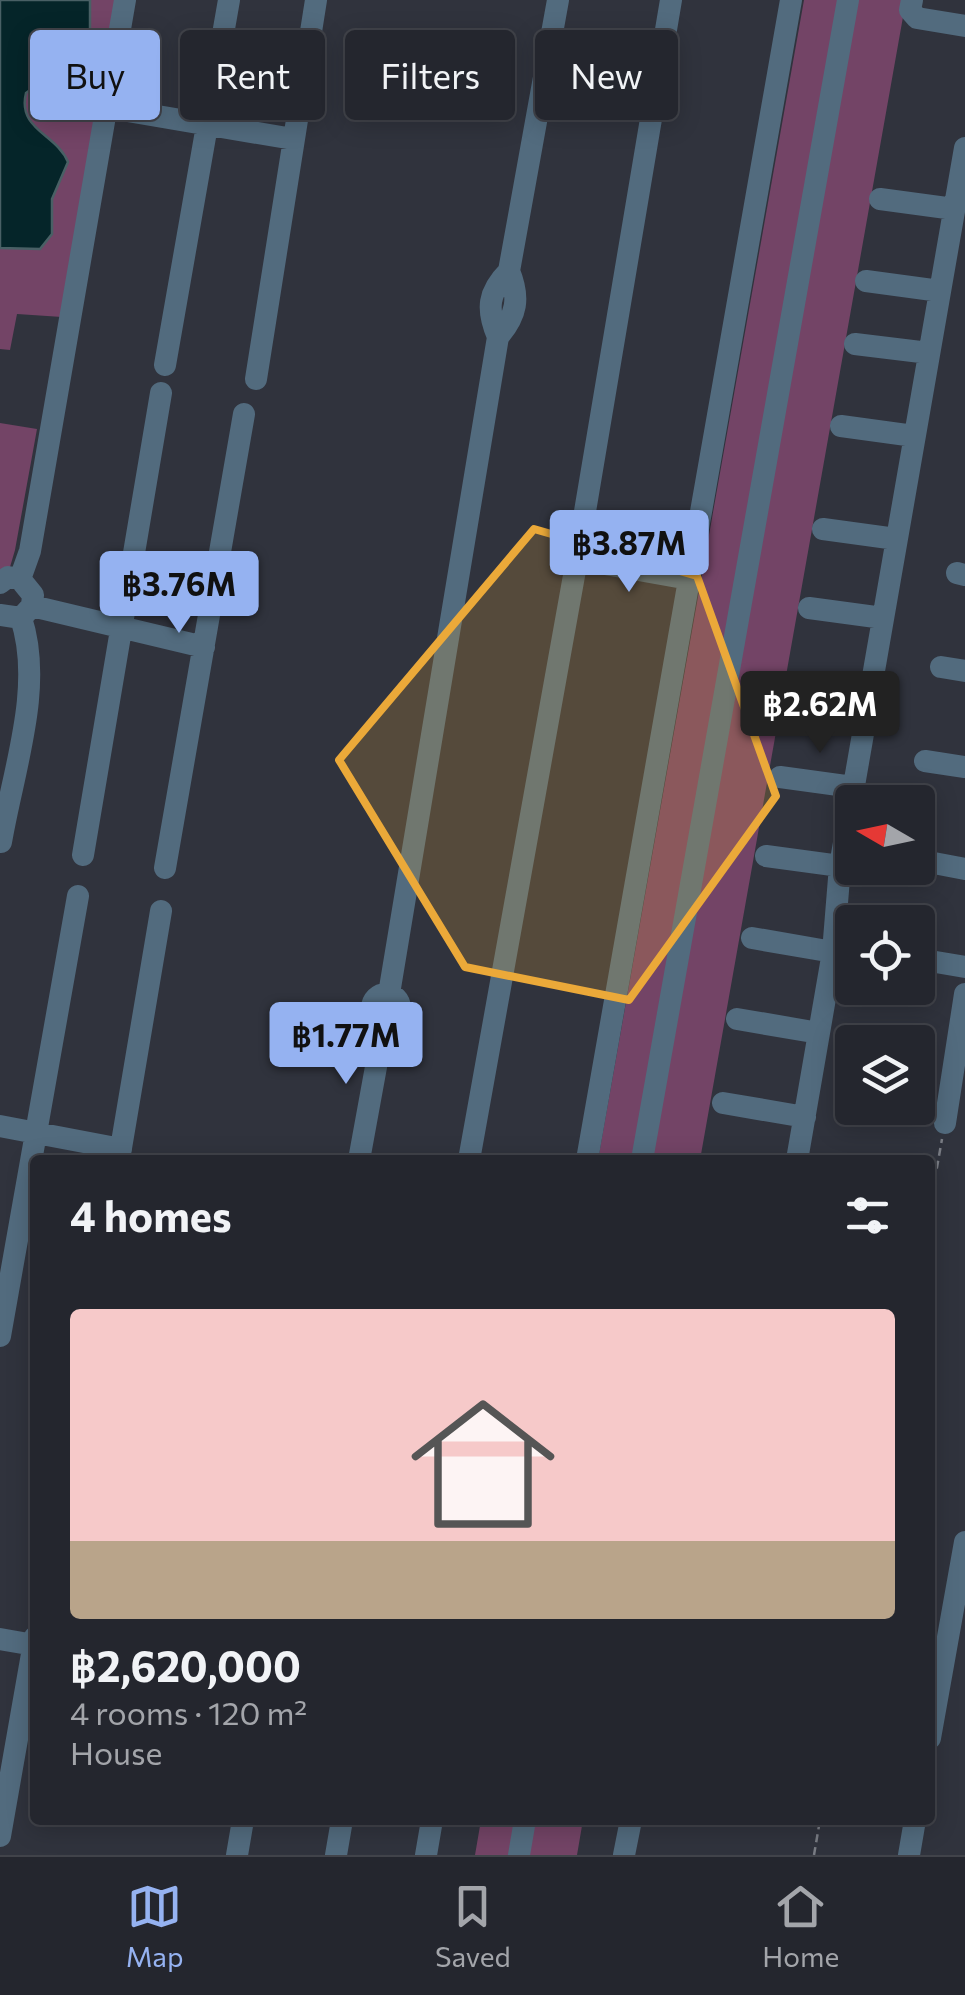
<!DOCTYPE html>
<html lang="en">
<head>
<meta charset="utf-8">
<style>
	:root { --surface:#24262e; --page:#30323a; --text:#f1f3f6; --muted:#a3a5aa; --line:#41434a; --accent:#95b2f1 }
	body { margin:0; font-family:Commissioner,sans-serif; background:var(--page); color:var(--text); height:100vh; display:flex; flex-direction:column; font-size:38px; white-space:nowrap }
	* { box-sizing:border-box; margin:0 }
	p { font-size:32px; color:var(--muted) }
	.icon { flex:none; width:55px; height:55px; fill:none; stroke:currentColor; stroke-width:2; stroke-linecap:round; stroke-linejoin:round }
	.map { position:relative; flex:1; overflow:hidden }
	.panel { position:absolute; left:30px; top:1155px; width:905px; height:670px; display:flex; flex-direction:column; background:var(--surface); border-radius:10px; box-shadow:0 5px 25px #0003,0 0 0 2px var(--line) }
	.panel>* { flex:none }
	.top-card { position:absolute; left:30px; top:30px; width:905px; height:90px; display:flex; gap:20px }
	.needle { width:65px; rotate:279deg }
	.buttons { position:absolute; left:835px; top:785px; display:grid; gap:20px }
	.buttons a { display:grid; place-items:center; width:100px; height:100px; border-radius:10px; background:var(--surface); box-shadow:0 5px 25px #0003,0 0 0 2px var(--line); font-size:50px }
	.price { position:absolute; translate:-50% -85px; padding:0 22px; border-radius:10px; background:var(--accent); color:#111; font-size:32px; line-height:65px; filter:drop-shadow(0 2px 5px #0008) }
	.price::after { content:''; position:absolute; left:50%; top:60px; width:30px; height:22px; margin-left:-15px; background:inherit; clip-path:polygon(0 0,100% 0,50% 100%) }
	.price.current { background:#222; color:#fff }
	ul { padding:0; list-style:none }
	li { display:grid; align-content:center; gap:20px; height:530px; padding:0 40px }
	li span { display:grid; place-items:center; height:310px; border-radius:10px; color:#555 }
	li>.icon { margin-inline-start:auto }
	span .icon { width:180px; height:180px; fill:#fffc; stroke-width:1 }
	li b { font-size:42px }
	h2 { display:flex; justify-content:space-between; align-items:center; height:120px; padding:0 40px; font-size:42px }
	.tag { padding:0 35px; border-radius:10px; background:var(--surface); box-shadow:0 5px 25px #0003,0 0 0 2px var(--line); font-size:35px; line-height:90px }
	.tag.current { background:var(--accent); color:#111 }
	.menu { display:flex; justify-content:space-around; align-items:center; height:140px; border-top:2px solid var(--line); background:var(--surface); font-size:28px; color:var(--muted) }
	.menu a { display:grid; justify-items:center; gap:5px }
	.menu .current { color:var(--accent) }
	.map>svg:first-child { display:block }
	.green { fill:#734466 }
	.water { fill:#052529; stroke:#496065; stroke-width:2.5 }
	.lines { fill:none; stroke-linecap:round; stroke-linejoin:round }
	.path { stroke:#797c84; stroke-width:2.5; stroke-dasharray:8 5; stroke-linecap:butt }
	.minor { stroke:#526b7e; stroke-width:22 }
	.marked { fill:#eba939; fill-opacity:0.2; stroke:#eba939; stroke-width:8; stroke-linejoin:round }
</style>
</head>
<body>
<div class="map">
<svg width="965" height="1855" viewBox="0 0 965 1855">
	<rect width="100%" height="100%" fill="#30333d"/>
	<path class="green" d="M0 0H115L62 317 17 314 10 350 0 349Z
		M804 0H906L700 1160H598Z
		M0 423 37 429 15 550 10 567 0 576Z
		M481 1820H583L577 1855H475Z"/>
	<path class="water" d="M0 0H90V30L51 56 37 85 26 93C17 130 57 134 68 162L52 199V234L40 249 0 248Z"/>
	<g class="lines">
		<path class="path" d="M930 1207 942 1139
			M814 1855 820 1820"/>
		<path class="minor" d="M912 0 910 10 917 18 965 26
			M104 107 293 139
			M880 199 954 209
			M866 281 940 291
			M498 337C486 309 488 292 509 271
			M855 344 929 353
			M165 365 229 0
			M256 379 316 0
			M841 426 914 436
			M823 529 896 539
			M577 559 689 579
			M957 573 965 575
			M20 579 30 551 125 0
			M0 583 8 577 20 579 33 595 32 606 21 618 0 615
			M32 606 204 647
			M809 608 883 618
			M941 667 965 671
			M795 689 869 699
			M925 761 965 767
			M780 777 853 787
			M1 842C13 771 44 687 21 618
			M83 855 161 393
			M766 856 840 866
			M918 860 965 869
			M165 868 244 414
			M752 938 833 952
			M918 959 965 967
			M389 994 498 337C517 315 520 298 509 271L558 0
			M372 1008a14 14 0 1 1 28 0a14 14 0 1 1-28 0Z
			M737 1019 819 1033
			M723 1103 805 1117
			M945 1123 965 994
			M0 1126 121 1149
			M119 1160 161 911
			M359 1160 384 1023
			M469 1160 577 559 671 0
			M587 1160 791 0
			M642 1160 848 0
			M797 1160 833 952 840 866 965 148
			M0 1336 78 896
			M0 1639 34 1645
			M930 1738 965 1542
			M0 1836 35 1637
			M237 1855 243 1820
			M336 1855 342 1820
			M426 1855 432 1820
			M519 1855 525 1820
			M624 1855 631 1820
			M909 1855 915 1820"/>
	</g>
	<path class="marked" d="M534 529 697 576 776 796 629 1000 465 967 339 760Z"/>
</svg>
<div class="buttons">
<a><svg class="needle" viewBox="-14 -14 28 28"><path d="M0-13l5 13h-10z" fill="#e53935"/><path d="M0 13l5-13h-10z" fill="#a3a5aa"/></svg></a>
<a><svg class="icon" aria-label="locate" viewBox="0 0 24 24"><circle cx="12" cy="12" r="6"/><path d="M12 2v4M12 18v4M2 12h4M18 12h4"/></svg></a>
<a><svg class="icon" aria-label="layers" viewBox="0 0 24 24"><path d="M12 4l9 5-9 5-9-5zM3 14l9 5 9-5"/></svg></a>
</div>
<b class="price" style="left:629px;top:595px">฿3.87M</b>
<b class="price" style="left:179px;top:636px">฿3.76M</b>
<b class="price current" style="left:820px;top:756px">฿2.62M</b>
<b class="price" style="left:346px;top:1087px">฿1.77M</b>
<div class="top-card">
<a class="tag current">Buy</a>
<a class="tag">Rent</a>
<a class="tag">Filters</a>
<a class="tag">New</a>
</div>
<section class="panel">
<h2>4 homes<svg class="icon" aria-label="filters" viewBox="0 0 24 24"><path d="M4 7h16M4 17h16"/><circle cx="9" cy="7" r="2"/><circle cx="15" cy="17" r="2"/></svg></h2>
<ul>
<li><span style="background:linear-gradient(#f6c9c9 75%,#b9a48a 0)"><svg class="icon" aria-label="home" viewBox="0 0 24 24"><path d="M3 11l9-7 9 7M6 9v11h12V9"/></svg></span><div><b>฿2,620,000</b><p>4 rooms · 120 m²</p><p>House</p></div></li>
</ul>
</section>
</div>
<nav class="menu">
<a class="current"><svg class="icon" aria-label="map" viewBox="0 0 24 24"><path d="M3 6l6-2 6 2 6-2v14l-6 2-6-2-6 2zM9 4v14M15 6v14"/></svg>Map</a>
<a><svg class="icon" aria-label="saved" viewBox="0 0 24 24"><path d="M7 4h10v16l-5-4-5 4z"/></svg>Saved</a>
<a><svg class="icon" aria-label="home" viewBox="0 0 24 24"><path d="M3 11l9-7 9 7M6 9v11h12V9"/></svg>Home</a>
</nav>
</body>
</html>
